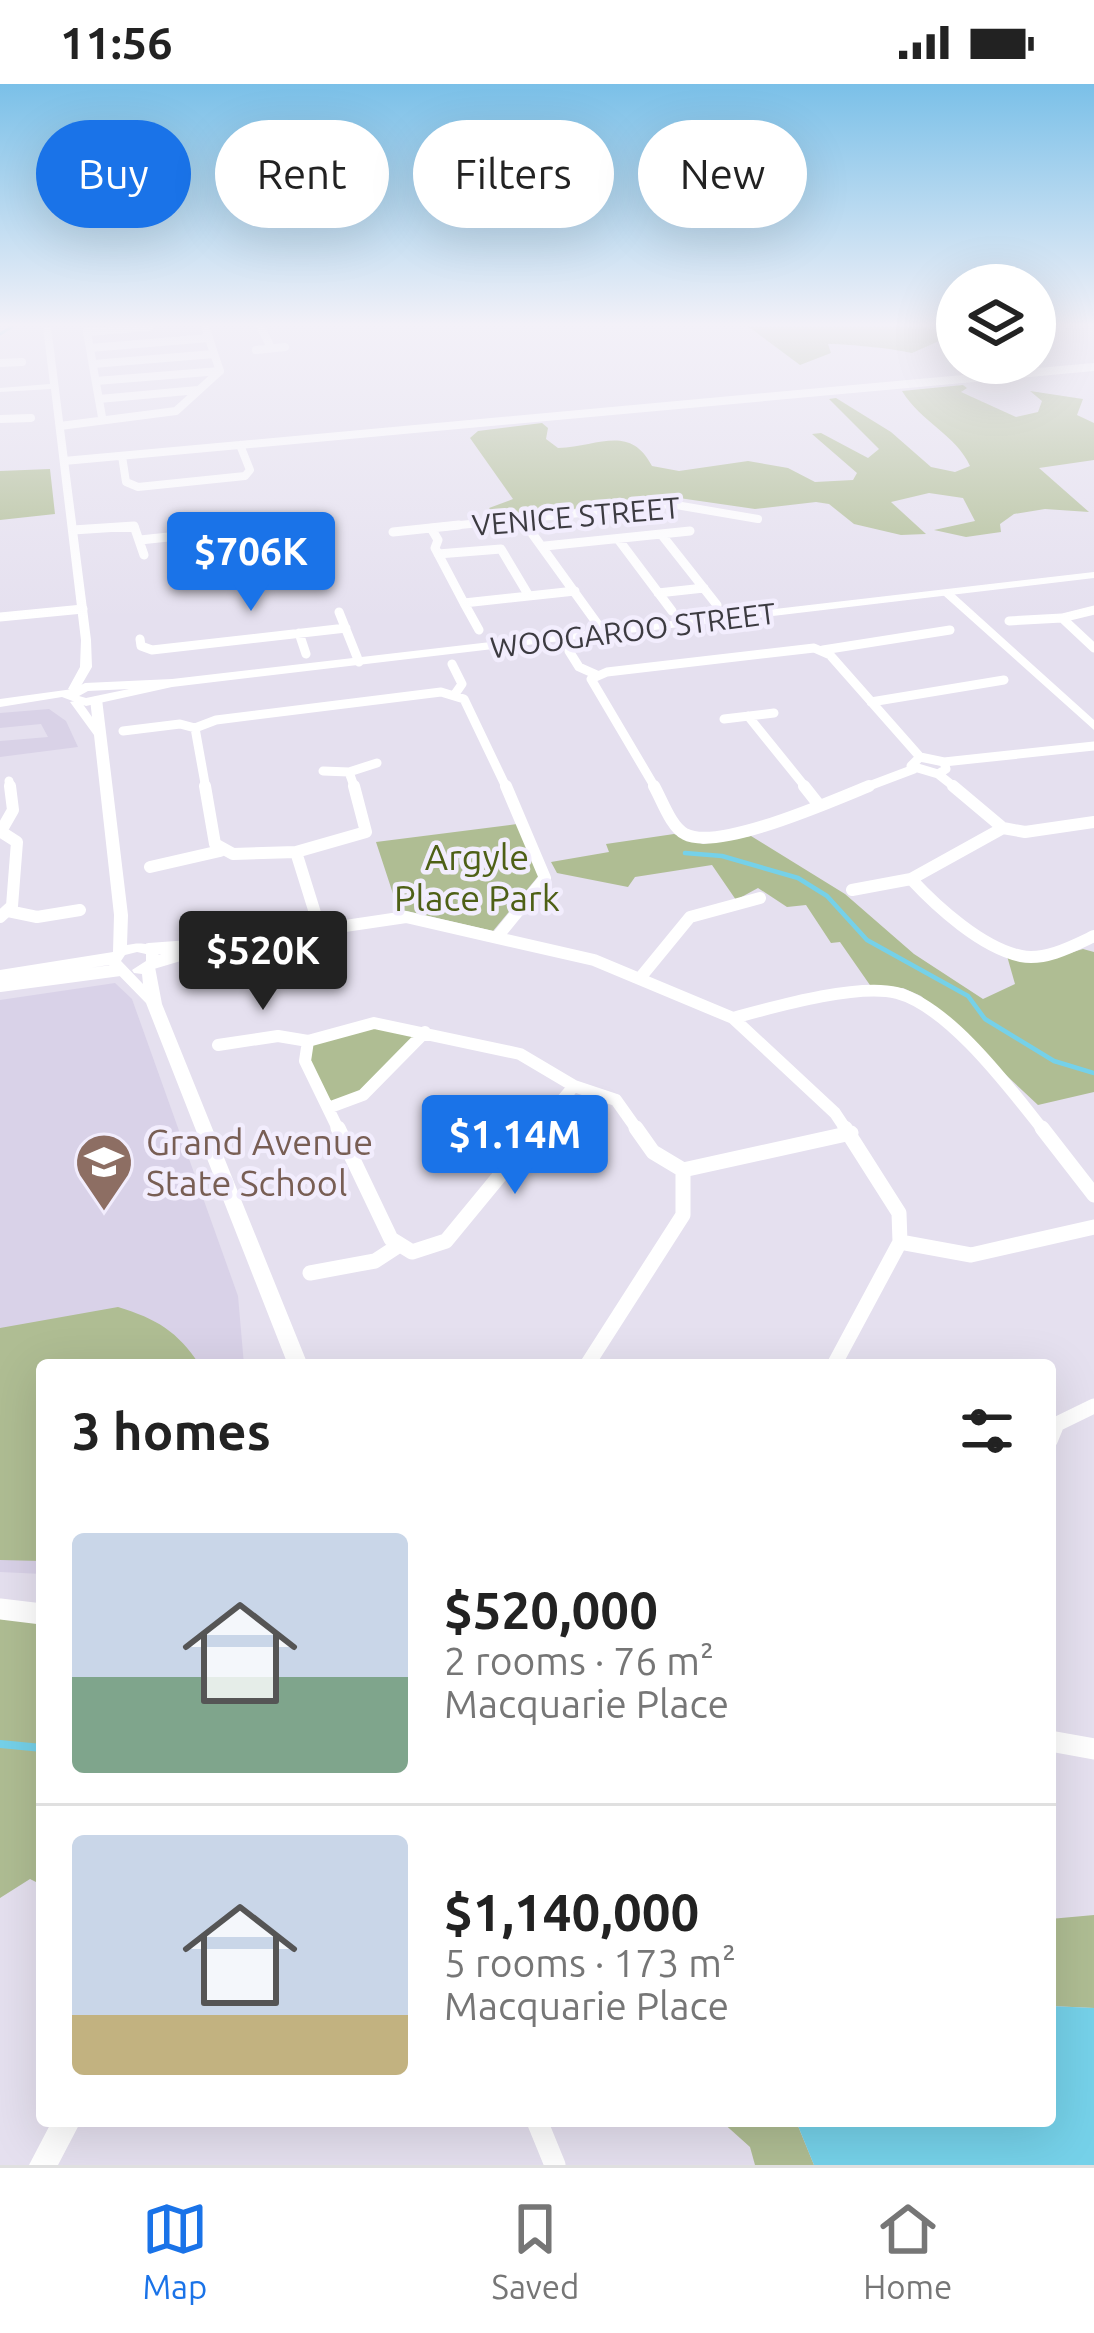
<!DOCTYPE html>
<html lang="en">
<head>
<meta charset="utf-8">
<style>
	:root { --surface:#fff; --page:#f2f2f2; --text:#222; --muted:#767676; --line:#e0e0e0; --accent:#1a73e8 }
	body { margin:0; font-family:Ubuntu,sans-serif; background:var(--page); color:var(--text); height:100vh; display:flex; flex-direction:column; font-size:45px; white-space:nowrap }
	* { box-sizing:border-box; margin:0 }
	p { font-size:39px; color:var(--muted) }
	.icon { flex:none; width:66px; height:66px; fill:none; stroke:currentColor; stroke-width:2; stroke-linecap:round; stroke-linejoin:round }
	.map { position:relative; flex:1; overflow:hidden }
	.panel { position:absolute; left:36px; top:1275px; width:1020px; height:768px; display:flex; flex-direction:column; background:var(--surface); border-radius:12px; box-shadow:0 12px 48px #0002 }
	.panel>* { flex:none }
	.top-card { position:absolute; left:36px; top:36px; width:1023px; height:108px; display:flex; gap:24px }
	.controls { position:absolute; left:936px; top:180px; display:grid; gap:24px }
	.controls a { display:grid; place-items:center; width:120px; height:120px; border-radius:50%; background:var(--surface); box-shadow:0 12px 48px #0002; font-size:60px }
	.price { position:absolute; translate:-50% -102px; padding:0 27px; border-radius:12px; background:var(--accent); color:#fff; font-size:39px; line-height:78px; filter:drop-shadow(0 3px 6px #0008) }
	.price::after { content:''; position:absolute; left:50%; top:72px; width:36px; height:27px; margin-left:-18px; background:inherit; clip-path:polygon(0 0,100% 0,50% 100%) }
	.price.selected { background:#222; color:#fff }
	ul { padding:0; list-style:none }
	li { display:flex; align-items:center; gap:36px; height:300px; padding:0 36px }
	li+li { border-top:3px solid var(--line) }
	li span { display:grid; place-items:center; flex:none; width:336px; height:240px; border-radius:12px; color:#555 }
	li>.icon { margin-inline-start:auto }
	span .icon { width:144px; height:144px; fill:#fffc; stroke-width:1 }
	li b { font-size:51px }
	h2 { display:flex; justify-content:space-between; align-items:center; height:144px; padding:0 36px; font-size:51px }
	.tag { padding:0 42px; border-radius:54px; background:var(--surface); box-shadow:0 12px 48px #0002; font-size:42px; line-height:108px }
	.tag.selected { background:var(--accent); color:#fff }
	.status { display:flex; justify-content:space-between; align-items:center; height:84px; padding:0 60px; background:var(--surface); direction:ltr }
	.status svg { height:33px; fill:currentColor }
	.dock { display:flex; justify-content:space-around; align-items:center; height:168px; border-top:3px solid var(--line); background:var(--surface); font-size:33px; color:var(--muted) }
	.dock a { display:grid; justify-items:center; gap:6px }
	.dock .selected { color:var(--accent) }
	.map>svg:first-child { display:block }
	.commercial { fill:#d9d2e7 }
	.built { fill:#d9d2e8 }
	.green { fill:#afbd93 }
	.water { fill:#75d1e9 }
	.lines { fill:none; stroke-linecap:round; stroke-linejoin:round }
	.stream-far2 { stroke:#75d1e9; stroke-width:3 }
	.stream-far1 { stroke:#75d1e9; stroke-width:4.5 }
	.stream { stroke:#75d1e9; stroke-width:8 }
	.minor-far4 { stroke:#fff; stroke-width:8 }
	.minor-far3 { stroke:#fff; stroke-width:9 }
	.minor-far2 { stroke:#fff; stroke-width:12 }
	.minor-far1 { stroke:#fff; stroke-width:15 }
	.minor { stroke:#fff; stroke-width:21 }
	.tertiary { fill:#fff; fill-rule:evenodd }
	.secondary { fill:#fff; fill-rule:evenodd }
	.labels { text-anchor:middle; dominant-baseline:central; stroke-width:9; stroke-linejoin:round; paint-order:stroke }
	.far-street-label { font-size:30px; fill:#3c3b41; stroke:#f2edfd }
	.park-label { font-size:36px; fill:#4e6016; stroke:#f2edfd }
	.education-label { font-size:36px; fill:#785e54; stroke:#f2edfd; text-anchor:start }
</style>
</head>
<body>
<div class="status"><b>11:56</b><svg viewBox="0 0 49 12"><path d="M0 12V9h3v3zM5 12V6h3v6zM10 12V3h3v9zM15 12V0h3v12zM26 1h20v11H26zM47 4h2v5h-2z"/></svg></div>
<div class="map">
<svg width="1094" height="2081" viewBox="0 0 1094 2081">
	<rect width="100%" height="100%" fill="#e5e0ef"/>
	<path class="commercial" d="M49 625 66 637 78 663 0 673V657L48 653 41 640 0 644V629Z"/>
	<path class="built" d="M115 899 132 915 238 1212 244 1281H42V1490L0 1488V916Z"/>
	<path class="green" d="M749 243H957V249L912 269C899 265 839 259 828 260L831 269 800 281Z
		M963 301 967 304 961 308 1016 333 1038 328 1042 317 1030 307 1083 315 1077 331 1094 339V376L1039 384 1089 428 1045 425 1014 430 1000 440 1001 448 966 453 934 446 975 437 963 414 929 409 891 418 926 450 901 451 854 440 829 420 816 418 755 425 679 414 496 433 489 424 513 415 470 354 478 347 542 339 548 344 546 355 558 364C600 362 630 340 652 382L679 387 748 377 788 384 815 398 853 396 857 389 812 350 821 349 868 374 879 365 829 315 836 314 891 348 931 383 955 388 970 382C957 352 920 337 902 307Z
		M50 385 55 430 0 436V387Z
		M517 740 540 790 493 847 398 825 376 758Z
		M674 750 703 760 751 752 845 810 914 870 983 915 1015 900 1007 872 1043 877 1083 865 1094 868V1008L1038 1021 921 912 903 904H872L840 858 831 859 806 821 787 823 758 804 736 816 712 781 635 793 628 803 557 789 551 778 609 768 606 760Z
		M374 939 425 948 363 1011 328 1024 305 977 308 957Z
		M118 1223C157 1235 177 1247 200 1281H42V1477L0 1476V1244Z
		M0 1525 42 1530V1801L30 1795 0 1814Z
		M1094 1831V1924L1050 1922V1835Z
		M721 2037H796L814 2081H755L750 2063Z"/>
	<path class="water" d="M1050 1922 1094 1924V2081H814L796 2037H1050Z"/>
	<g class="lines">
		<path class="stream-far2" d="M0 250 12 243"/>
		<path class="stream-far1" d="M685 769 722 772 798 794 827 812 867 856 968 912 985 935 1054 977 1094 989"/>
		<path class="stream" d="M0 1660 42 1664"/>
		<path class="minor-far4" d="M261 243 271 264
			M90 264 209 254
			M256 266 285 263
			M0 279 22 278
			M93 280 214 270
			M96 297 220 287
			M99 315 198 306
			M102 333 87 248 149 243
			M0 335 31 334
			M60 342 176 327 220 287 205 243
			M122 372 126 398 138 403 245 392 250 386 240 361
			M64 377 1094 283
			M524 438 529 444
			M99 444H135
			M252 444 264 443
			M430 444 670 420 758 435"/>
		<path class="minor-far3" d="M526 441 604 549
			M431 444 438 456 435 464 464 519 575 507
			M73 446 134 442 144 471
			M393 448 459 441
			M661 450 717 521
			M618 455 672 527
			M140 456 264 443
			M545 462 690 447
			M438 470 501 465 529 512
			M658 509 704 504
			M464 519 479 546
			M1094 526 1062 534 1094 564
			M339 528 359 578
			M0 533 83 525
			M1009 537 1062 534
			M299 549 306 570
			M140 555 141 562 152 566 346 544
			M823 566 950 546
			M569 567 579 583 597 591
			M452 580 462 600 455 610
			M871 618 1004 596
			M748 632 807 705
			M724 635 774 629
			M123 647 180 640 195 644
			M920 673 944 678 946 685 938 690 911 682Z
			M944 678 1094 662
			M323 687 349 688 377 679
			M349 688 355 705
			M938 690 957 705
			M9 697 10 705
			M206 705 195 644 216 636 441 608 464 615 507 705
			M656 705 591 595 607 588 814 564 830 571 920 673
			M861 705 914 685"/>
		<path class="minor-far2" d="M205 702 215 760 233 770 296 768 320 845
			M654 702C662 716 671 743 685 750 718 768 834 716 869 702
			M804 702 819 721
			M953 702 1003 744
			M1094 738 1025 748 1003 744 911 795C937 823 982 864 1021 872 1045 877 1073 862 1094 852
			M0 747 17 758 12 822 0 833
			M1 747 13 726 10 702
			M296 768 366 748 354 702
			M150 783 220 767
			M852 806 911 795
			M8 827 37 833 80 826
			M497 853 545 794 506 702
			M149 865 204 861
			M153 879 210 862 406 833 594 876 733 934 835 1029 847 1047
			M0 892 114 874
			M640 894 690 833 760 814
			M0 902 120 886
			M733 934C774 923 857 899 897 909 950 923 1011 1006 1044 1047
			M218 961 278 952 308 957
			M574 1002 616 1016 638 1047
			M328 1024 363 1011 425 948
			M339 1047 305 977 308 957 374 939 520 970 574 1002 536 1047"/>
		<path class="minor-far1" d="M338 1044 391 1155 412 1168 446 1157 539 1044
			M636 1044 653 1068 683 1086
			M1042 1044 1094 1111
			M900 1158 971 1171 1094 1143
			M310 1189 375 1177 398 1162
			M587 1281 683 1131V1086L851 1049
			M834 1281 900 1158 899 1129 845 1044
			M1050 1357 1057 1340 1094 1322"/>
		<path class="minor" d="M0 1525 42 1530
			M1050 1657 1094 1665
			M537 2037 555 2081"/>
		<path class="tertiary" d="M43 243H51L91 556 92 583 78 607 74 608 68 605 80 583 81 556 51 305 0 308V304L50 300Z
			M943 507H951L1094 636V646L943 511Z
			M96 612 102 615 128 831 127 861C144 857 160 860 160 879L155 883 162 920 308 1281H288L146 919 106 878 113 868 114 831 94 651 70 618 80 616 92 633 90 615ZM137 868 146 870V877L132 886 134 889 142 890 143 900 121 877 125 871Z
			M52 2037H81L58 2081H29Z"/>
		<path class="secondary" d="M1094 488V494L172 603 86 622 62 613 0 623V615L73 605 85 599 172 595ZM129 605 86 614 79 612 88 607Z"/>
	</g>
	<linearGradient id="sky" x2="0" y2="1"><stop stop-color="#7ac0e8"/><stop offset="0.45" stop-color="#f3f1f8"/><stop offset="1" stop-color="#f3f1f8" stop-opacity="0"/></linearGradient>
	<rect width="1094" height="535" fill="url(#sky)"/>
	<defs>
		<g id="school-pin" transform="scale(3)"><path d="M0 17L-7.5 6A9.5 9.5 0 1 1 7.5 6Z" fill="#8d6e63" stroke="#f2edfd"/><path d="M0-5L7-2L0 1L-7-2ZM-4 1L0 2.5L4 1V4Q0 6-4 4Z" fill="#fff"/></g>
	</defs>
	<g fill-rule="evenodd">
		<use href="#school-pin" x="104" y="1078"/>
	</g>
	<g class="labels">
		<g class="far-street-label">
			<text transform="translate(576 432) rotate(-5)">VENICE STREET</text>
			<text transform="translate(633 546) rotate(-7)">WOOGAROO STREET</text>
		</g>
		<g class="park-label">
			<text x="477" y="772">Argyle<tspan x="477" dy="41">Place Park</tspan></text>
		</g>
		<g class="education-label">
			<text x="146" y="1057">Grand Avenue<tspan x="146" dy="41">State School</tspan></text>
		</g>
	</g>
</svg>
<div class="controls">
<a><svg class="icon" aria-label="layers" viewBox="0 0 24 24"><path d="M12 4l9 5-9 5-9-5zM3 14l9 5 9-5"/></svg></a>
</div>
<b class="price" style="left:251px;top:530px">$706K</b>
<b class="price selected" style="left:263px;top:929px">$520K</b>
<b class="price" style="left:515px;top:1113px">$1.14M</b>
<div class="top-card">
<a class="tag selected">Buy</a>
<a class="tag">Rent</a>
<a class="tag">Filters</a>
<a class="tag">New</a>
</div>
<section class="panel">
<h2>3 homes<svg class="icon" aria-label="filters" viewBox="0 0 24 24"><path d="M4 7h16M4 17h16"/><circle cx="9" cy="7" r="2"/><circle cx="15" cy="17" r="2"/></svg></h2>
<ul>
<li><span style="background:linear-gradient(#c9d6e8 60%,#7fa58c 0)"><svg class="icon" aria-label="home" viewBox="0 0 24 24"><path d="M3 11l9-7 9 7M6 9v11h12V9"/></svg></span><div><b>$520,000</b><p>2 rooms · 76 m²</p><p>Macquarie Place</p></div></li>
<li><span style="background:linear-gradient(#c9d6e8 75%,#c2b280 0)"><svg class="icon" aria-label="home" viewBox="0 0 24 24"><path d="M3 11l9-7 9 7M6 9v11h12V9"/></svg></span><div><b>$1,140,000</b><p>5 rooms · 173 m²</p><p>Macquarie Place</p></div></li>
</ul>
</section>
</div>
<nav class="dock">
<a class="selected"><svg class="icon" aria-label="map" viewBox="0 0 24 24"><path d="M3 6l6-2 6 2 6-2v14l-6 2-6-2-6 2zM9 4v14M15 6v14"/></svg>Map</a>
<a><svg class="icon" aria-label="saved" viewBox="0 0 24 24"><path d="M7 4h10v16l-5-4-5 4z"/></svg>Saved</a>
<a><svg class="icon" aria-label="home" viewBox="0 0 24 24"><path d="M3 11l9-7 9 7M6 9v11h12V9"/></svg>Home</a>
</nav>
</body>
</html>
